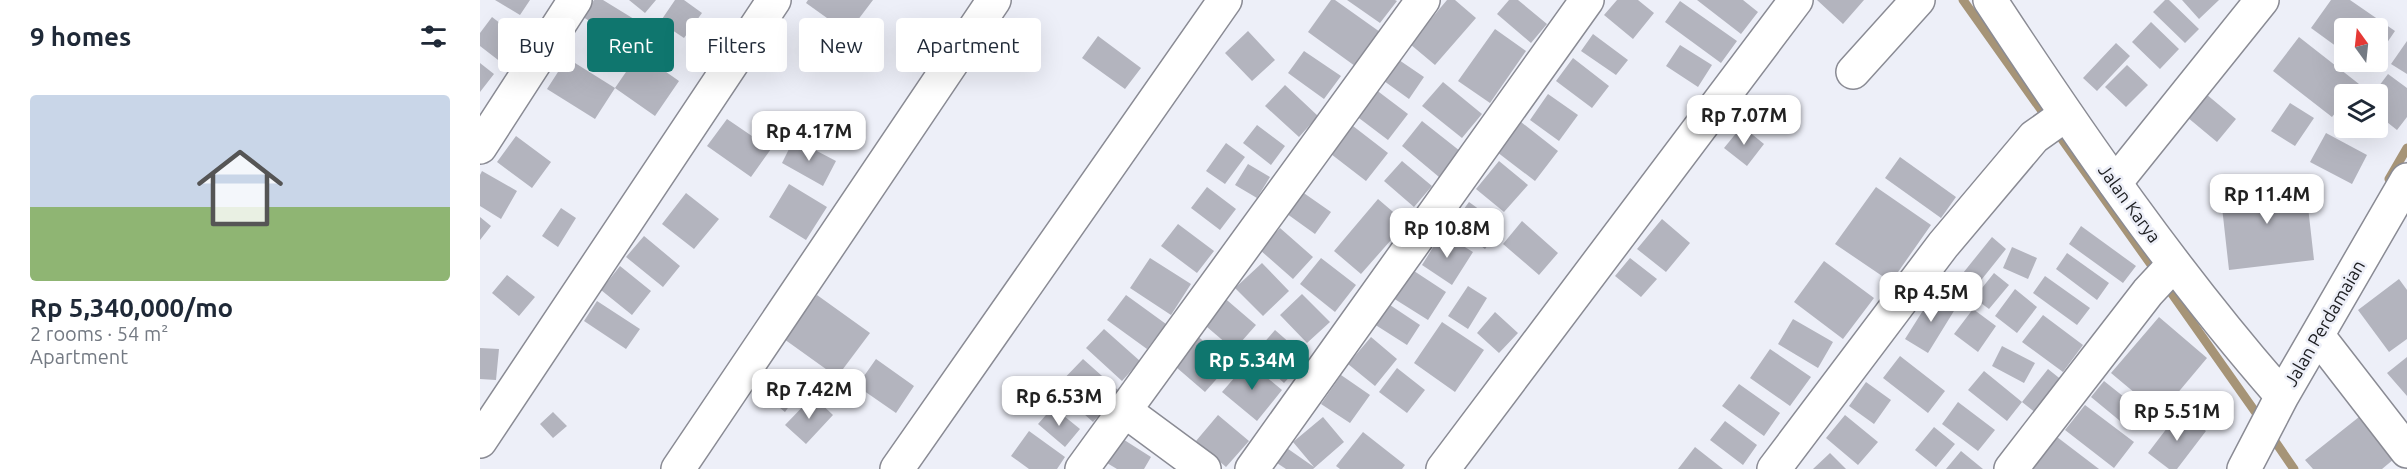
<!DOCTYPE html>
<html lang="en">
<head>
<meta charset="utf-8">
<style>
	:root { --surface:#fff; --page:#f2f2f3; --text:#1f2937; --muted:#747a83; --accent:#0f766e }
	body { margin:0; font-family:Ubuntu,sans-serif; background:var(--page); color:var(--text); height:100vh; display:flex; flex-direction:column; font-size:22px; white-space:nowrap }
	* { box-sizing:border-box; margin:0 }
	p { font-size:20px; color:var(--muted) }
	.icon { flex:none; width:33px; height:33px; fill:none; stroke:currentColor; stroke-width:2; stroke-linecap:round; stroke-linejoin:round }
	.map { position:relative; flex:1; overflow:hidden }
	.details { display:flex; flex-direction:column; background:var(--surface); width:480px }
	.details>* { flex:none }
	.guide { position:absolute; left:18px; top:18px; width:570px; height:54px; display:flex; gap:12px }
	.needle { width:39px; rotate:345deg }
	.fabs { position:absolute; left:1854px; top:18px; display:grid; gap:12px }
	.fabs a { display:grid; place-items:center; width:54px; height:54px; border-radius:6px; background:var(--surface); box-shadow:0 6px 24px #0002; font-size:30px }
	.price { position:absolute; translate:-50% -51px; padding:0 14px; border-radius:12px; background:#fff; color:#222; font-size:20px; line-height:39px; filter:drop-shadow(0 2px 3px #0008) }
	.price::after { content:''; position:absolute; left:50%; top:36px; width:18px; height:14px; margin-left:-9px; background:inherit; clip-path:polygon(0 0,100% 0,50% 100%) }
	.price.active { background:var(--accent); color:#fff }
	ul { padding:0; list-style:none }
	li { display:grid; align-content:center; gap:12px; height:318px; padding:0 30px }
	li span { display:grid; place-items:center; height:186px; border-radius:6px; color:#555 }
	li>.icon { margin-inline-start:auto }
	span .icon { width:108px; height:108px; fill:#fffc; stroke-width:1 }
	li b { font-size:26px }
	h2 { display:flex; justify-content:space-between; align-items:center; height:72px; padding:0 30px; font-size:26px }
	.tag { padding:0 21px; border-radius:6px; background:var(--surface); box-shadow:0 6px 24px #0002; font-size:21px; line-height:54px }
	.tag.active { background:var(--accent); color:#fff }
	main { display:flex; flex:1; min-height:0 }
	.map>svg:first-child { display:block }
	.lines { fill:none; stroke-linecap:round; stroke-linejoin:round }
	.stream { stroke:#a69477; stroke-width:9 }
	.building { fill:#b3b4be }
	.minor-casing { stroke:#8a8b94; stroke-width:36 }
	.tertiary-casing { stroke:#8a8b94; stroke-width:36 }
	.minor { stroke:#fff; stroke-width:33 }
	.tertiary { stroke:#fff; stroke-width:33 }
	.labels { text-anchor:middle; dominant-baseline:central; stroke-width:5; stroke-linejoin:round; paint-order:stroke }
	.street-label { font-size:18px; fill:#1c1d20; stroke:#edeff8 }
</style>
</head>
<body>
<main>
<section class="details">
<h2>9 homes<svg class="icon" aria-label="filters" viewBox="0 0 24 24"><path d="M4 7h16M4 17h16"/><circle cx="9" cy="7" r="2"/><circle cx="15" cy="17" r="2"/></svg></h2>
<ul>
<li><span style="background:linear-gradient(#c9d6e8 60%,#8fb573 0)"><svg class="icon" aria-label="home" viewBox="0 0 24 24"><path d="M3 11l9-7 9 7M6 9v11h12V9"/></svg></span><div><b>Rp 5,340,000/mo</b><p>2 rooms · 54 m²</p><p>Apartment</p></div></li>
</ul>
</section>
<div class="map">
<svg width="1927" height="469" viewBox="0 0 1927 469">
	<rect width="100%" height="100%" fill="#edeff8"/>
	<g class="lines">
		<path class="stream" d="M1483 0 1677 273
			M1909 179 1927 148
			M1685 284 1781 420
			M1790 434 1814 469"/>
	</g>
	<path class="building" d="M15 0H50L40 15Z
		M114 0H123L167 27 154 48 103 17Z
		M149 0H176L165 13Z
		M195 0H204L222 13 204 38 180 22Z
		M328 0H393L368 33 326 3Z
		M851 0H855L900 32 875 66 828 32Z
		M867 0H915L917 1 900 23Z
		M967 0H975L996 18 955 65 930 44Z
		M1029 0H1038L1067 24 1051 43 1017 14Z
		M1137 0H1158L1174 13 1153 39 1124 15Z
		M1217 0H1263L1278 12 1261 34Z
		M1337 0H1384L1363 24Z
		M1685 0H1689L1719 29 1705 43 1673 12Z
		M1702 0H1739L1719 19Z
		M1851 0H1870L1915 31 1898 56V28H1864V52L1831 28Z
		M1200 1 1257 41 1241 63 1185 22Z
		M12 17 41 39 22 63 0 46V33Z
		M1671 22 1699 49 1680 69 1652 42Z
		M1015 29 1046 51 1010 103 978 81Z
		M768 31 795 60 772 81 745 53Z
		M1113 34 1148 60 1136 75 1101 51Z
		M618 36 661 68 645 89 602 58Z
		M1819 37 1879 84 1871 94H1864V102L1852 117 1793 71Z
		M1927 41V74L1911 64Z
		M1636 43 1650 56 1617 91 1603 78Z
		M1200 45 1232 65 1218 87 1186 66Z
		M824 51 861 76 844 99 808 73Z
		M159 53 199 81 175 116 135 88Z
		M87 58 135 88 115 119 67 89Z
		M1093 58 1129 86 1112 108 1076 81Z
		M919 60 944 77 929 99 904 81Z
		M0 63 14 74 0 92Z
		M1647 65 1668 85 1646 107 1625 87Z
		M1908 74 1927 88V117L1917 130 1898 115V94H1893Z
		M963 82 1002 114 982 138 942 106Z
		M805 85 838 116 819 137 785 106Z
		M891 86 928 114 908 140 871 112Z
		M1068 94 1098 115 1079 141 1050 120Z
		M1726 94 1756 119 1737 142 1707 117Z
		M1810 103 1834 118 1815 146 1791 131Z
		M247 119 291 149 271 177 227 146Z
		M942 121 980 151 959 177 922 146Z
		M1041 122 1078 151 1055 181 1017 152Z
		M777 125 805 146 791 165 763 143Z
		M873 126 908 153 886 181 851 154Z
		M1262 126 1284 144 1267 166 1244 148Z
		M1846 133 1887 155 1872 184 1830 162Z
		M36 136 71 162 52 188 17 162Z
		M314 139 356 161 343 186 302 163Z
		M746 143 765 157 745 184 726 171Z
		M1420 157 1476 197 1461 218 1405 178Z
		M922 161 952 186 934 207 904 181Z
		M1019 161 1048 185 1024 212 996 189Z
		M768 164 790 177 777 198 755 185Z
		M2 171 37 191 21 219 0 206V175Z
		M1825 180 1834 260 1749 270 1740 189Z
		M309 184 347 207 326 240 289 217Z
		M727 187 756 209 740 230 711 208Z
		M1396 187 1451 225 1411 282 1355 244Z
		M818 189 851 212 835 234 803 211Z
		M206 193 239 219 214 249 182 224Z
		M898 199 926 223 881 274 854 251Z
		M989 202 1022 226 1005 249 972 225Z
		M81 208 96 218 78 247 62 236Z
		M0 217 11 226 0 240Z
		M1182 219 1210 243 1186 272 1157 249Z
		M1042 221 1078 253 1059 275 1023 244Z
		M698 224 734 251 717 273 681 246Z
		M1601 226 1656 266 1643 283 1589 244Z
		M800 228 833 257 813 279 780 250Z
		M962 233 993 252 972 285 942 265Z
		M164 236 200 266 183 287 146 257Z
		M1512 237 1526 249 1490 294 1475 283Z
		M1532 247 1557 258 1548 279 1523 268Z
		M1587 253 1629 283 1617 300 1576 269Z
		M670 258 711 284 691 315 650 288Z
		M841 258 876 285 855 312 820 284Z
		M1150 258 1177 279 1161 297 1135 276Z
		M1344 261 1394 298 1363 339 1314 302Z
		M782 263 809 291 783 316 755 288Z
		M140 266 171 291 152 315 121 290Z
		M931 269 966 292 948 320 913 298Z
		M1514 273 1529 285 1509 309 1494 298Z
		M27 275 55 297 39 316 12 293Z
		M1565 276 1610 308 1597 325 1553 293Z
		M1919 279 1927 290V339L1909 352 1878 310Z
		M988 286 1007 298 988 329 968 316Z
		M1535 289 1557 307 1537 333 1515 316Z
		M1454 293 1477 306 1448 353 1425 339Z
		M822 294 850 322 827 343 800 315Z
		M337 295 390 333 357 377 304 339Z
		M646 295 686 324 667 349 627 320Z
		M741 295 776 325 754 350 720 321Z
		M117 301 160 329 146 349 104 321Z
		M907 303 940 325 927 345 894 324Z
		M1493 309 1516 326 1498 352 1474 334Z
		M1015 312 1038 333 1019 353 997 333Z
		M1563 315 1603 345 1583 372 1542 342Z
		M1679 317 1727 358 1680 414 1631 373Z
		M1313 319 1353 342 1338 368 1298 344Z
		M962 322 1004 350 975 392 934 363Z
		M624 329 660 361 642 381 606 348Z
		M795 330 827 358 804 383 773 355Z
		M714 333 750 364 725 392 689 361Z
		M891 337 917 359 895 386 868 364Z
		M1522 346 1555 363 1544 383 1512 366Z
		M0 348 19 349 16 380 0 379Z
		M1290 349 1331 377 1310 406 1270 378Z
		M1420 356 1465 391 1448 413 1403 378Z
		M1927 357V396L1907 373Z
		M396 359 434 386 416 413 377 386Z
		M603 359 640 392 613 422 575 388Z
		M768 362 802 390 777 421 742 392Z
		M917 368 945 390 927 413 899 392Z
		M1568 369 1583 381 1556 413 1542 402Z
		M1504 371 1542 402 1527 421 1488 390Z
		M300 374 321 390 305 412 284 395Z
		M861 375 890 395 870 423 841 404Z
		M1624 381 1664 413 1651 430 1611 397Z
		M1386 382 1411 400 1394 424 1369 406Z
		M1259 384 1300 413 1284 436 1242 406Z
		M333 396 353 415 326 444 305 425Z
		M1478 402 1515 430 1498 451 1462 424Z
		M1605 405 1654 442 1634 468 1585 430Z
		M573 407 600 429 585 447 558 424Z
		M1700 411 1726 431 1697 469H1689L1668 453Z
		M73 412 87 426 73 438 60 424Z
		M738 415 769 441 746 467 716 441Z
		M1365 415 1398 442 1378 465 1346 438Z
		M843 417 864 442 833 469H806L791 459 801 444 834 467 813 442Z
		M1879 417 1914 459 1902 469H1833L1825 460Z
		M1245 421 1277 445 1263 465 1230 440Z
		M1454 427 1475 444 1456 467 1435 450Z
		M549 431 585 457 577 469H549L531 456Z
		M883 432 925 465 922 469H860L856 466Z
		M638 436 671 457 664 469H637L622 460Z
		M1577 437 1619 469H1552Z
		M1215 447 1243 469H1198Z
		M1481 451 1503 469H1466Z
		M1350 453 1366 469H1333Z"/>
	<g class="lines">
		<g class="minor-casing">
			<path id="minor" d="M1373 72 1438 0
				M0 147 95 0
				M1635 183 1782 0
				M1838 336 1927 451
				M644 410 724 469
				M0 441 294 0
				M198 469 514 0
				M417 469 745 0
				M602 469 943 0
				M772 469 1107 0
				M963 469 1316 0
				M1294 469 1463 245 1554 137 1585 115
				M1531 469 1668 292 1694 264"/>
		</g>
		<g class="tertiary-casing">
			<path id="tertiary" d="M1510 0C1600 137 1694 273 1802 396
				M1764 469 1802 396 1927 180"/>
		</g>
		<use href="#minor" class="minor"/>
		<use href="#tertiary" class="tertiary"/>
	</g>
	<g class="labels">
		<g class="street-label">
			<text transform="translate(1650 203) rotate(54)">Jalan Karya</text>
			<text transform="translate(1844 323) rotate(-60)">Jalan Perdamaian</text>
		</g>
	</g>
</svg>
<div class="fabs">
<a><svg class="needle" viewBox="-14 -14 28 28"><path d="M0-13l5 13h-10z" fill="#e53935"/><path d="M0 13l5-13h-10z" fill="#747a83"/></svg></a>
<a><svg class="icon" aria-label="layers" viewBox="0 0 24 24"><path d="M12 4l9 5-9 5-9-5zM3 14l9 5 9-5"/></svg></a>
</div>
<b class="price" style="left:1264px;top:146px">Rp 7.07M</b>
<b class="price" style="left:329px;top:162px">Rp 4.17M</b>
<b class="price" style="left:1787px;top:225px">Rp 11.4M</b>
<b class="price" style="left:967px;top:259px">Rp 10.8M</b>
<b class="price" style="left:1451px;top:323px">Rp 4.5M</b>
<b class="price active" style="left:772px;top:391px">Rp 5.34M</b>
<b class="price" style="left:329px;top:420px">Rp 7.42M</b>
<b class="price" style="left:579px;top:427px">Rp 6.53M</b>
<b class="price" style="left:1697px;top:442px">Rp 5.51M</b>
<div class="guide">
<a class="tag">Buy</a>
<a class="tag active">Rent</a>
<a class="tag">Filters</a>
<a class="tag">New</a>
<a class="tag">Apartment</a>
</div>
</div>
</main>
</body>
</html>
